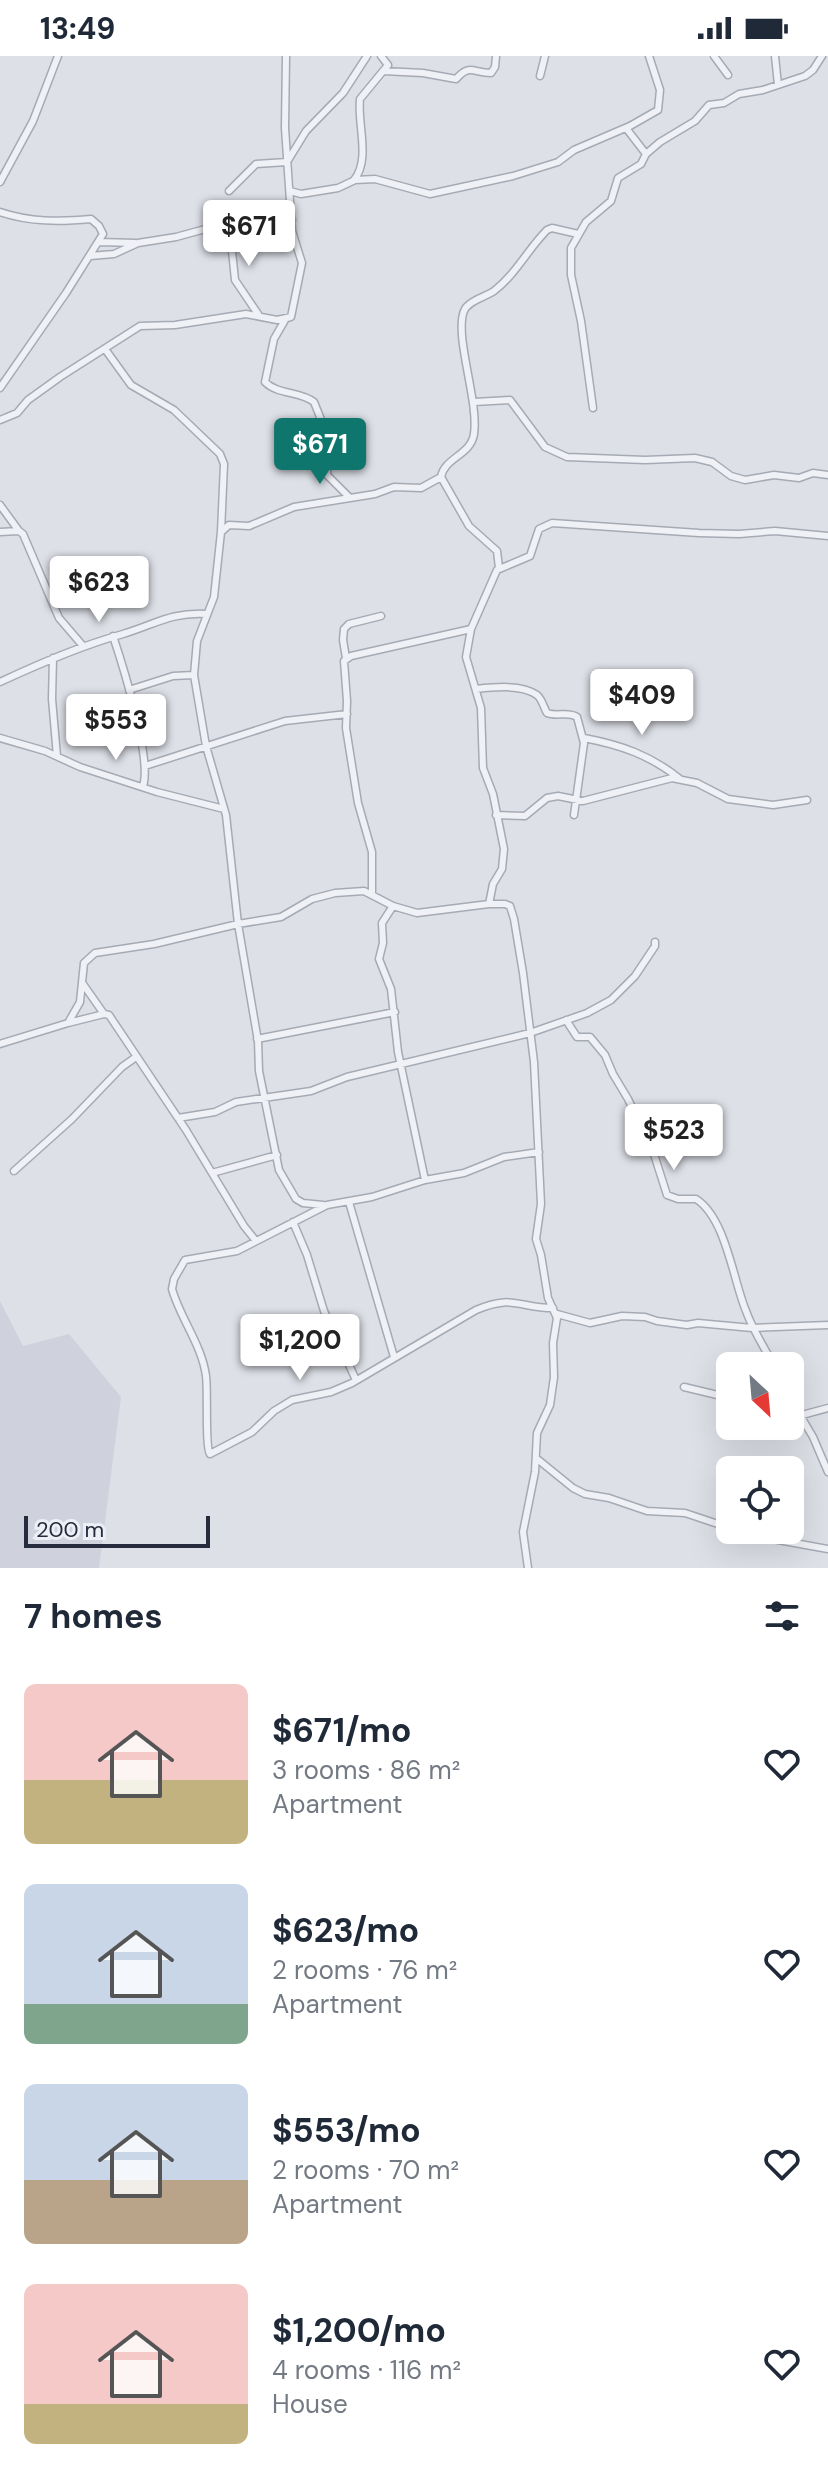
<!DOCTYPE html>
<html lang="en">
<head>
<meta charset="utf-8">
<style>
	:root { --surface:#fff; --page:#f6f6f7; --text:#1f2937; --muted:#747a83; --accent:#0f766e }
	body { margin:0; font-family:"DM Sans",sans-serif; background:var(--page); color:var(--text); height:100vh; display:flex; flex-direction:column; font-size:30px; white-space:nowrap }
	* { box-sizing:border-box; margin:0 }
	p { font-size:26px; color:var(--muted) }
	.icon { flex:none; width:44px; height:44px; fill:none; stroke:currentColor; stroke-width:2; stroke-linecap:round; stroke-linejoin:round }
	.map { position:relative; height:1512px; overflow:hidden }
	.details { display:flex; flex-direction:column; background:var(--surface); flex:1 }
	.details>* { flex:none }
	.needle { width:52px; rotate:154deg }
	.tools { position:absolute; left:716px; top:1296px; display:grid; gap:16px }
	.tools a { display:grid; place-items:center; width:88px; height:88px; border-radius:12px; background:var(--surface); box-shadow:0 8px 32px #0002; font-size:40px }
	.scale { position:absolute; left:24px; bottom:20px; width:186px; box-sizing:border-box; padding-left:8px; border:4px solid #262c3e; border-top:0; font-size:22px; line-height:28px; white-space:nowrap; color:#262c3e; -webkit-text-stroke:6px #eceff5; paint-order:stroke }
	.price { position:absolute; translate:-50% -68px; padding:0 18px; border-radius:8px; background:#fff; color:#222; font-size:26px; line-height:52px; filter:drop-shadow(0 2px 4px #0008) }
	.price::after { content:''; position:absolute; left:50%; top:48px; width:24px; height:18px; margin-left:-12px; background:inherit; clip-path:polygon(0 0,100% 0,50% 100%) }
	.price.on { background:var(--accent); color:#fff }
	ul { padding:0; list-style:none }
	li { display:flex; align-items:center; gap:24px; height:200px; padding:0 24px }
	li span { display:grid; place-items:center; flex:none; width:224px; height:160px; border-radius:12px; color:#555 }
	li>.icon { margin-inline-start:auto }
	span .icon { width:96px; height:96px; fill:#fffc; stroke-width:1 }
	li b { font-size:34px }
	h2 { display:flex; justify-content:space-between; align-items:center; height:96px; padding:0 24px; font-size:34px }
	.status { display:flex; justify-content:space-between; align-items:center; height:56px; padding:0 40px; background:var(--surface); direction:ltr }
	.status svg { height:22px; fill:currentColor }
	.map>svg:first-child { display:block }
	.built { fill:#cfd2dc }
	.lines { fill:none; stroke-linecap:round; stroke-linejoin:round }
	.street-casing { stroke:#a6aab4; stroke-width:9 }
	.street { stroke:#f0f1f6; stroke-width:6 }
</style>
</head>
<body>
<div class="status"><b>13:49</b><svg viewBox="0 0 49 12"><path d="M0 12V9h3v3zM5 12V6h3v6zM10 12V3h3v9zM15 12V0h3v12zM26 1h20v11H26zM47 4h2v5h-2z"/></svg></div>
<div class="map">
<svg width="828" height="1512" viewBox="0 0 828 1512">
	<rect width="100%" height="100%" fill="#dde0e7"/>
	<path class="built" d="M0 1245 23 1290 69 1278 121 1341 99 1512H0Z"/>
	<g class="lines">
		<g class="street-casing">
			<path id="street" d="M714 0 728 19
				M775 0 778 29
				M383 15 423 17 456 23C470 7 473 17 491 17L495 11 496 0
				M540 20 545 0
				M626 72 646 98
				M354 124C371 103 357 68 360 43L388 9 381 0
				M0 126 33 65 58 0
				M229 135 256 108 287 106 306 75 343 37 367 0
				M290 135 301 138 338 132 355 124 375 123 430 138 513 120 558 106 574 94 630 70 658 54 660 34 649 0
				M0 156C30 166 59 166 91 163L99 170 103 178 66 237 0 332
				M226 172 232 195 235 224 258 258
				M99 186 135 187
				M90 200 114 198 138 187 176 181 209 172 292 164
				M285 264 274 283 265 326C278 339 300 335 314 346L328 381 327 419 350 442
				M105 293 131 329 174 354 220 398 224 408 221 476 214 541 197 585 194 619 206 690 226 759 238 868 258 985 259 1015 279 1114 296 1143 303 1147 323 1149
				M474 346 510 344 545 391 567 401 645 404 695 402 712 406 731 420 745 424 774 419 799 422 813 417 828 419
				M593 352 581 265 571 219V192L586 166 611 145 618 122 641 108 646 98 660 86 695 65 709 49 724 47 739 38 763 34 805 20 813 14 822 0
				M0 364 17 357 28 344 60 321 140 270 175 269 246 258 277 264 291 261 302 207 292 175 285 72 286 0
				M0 449 19 475
				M0 476 19 475 23 478 59 562 83 590
				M221 476 229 469 249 470 294 451 375 438 394 431 421 432 441 421
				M499 512 497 495 469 470 441 421C444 402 471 399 474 378 479 345 454 280 464 255 468 245 485 241 494 235 516 218 528 193 547 174L552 172 578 178
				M113 580C123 610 152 703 143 730
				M53 602 52 643 57 700
				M346 602 343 584 344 573 349 568 381 560
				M0 626C41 607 80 590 123 578 156 568 171 556 207 558
				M476 633C494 631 522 628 537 639 542 643 544 652 547 657 557 661 568 655 577 661L584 687 574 759
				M129 634 173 620 194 619
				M0 682 45 695 80 711 157 736 224 753
				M584 682C621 689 650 699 680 723
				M145 710 285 665 347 658
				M496 759 525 760 547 742 558 740 583 745 672 722 697 727 728 743 773 749 807 744
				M372 837V796L358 747 346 672 347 645 344 605 351 600 471 573
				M489 848 493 828 502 813 504 793 493 738 483 712 481 652 466 601 471 573 497 514 530 500 539 473 552 467 699 477 739 478 775 475 828 480
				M393 850 382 867 383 887 379 903 391 933 398 996 425 1124
				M83 928 104 958
				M566 964 577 981H590L605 999 613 1018 628 1043 653 1095 667 1139 678 1143H696C726 1162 733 1224 746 1255 753 1275 765 1292 774 1310
				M68 967 104 958 109 959 186 1074 244 1170 256 1185
				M257 983 395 956
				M0 988 68 967 80 946 84 907 95 897 154 888 238 868 281 861 312 843 335 837 364 835 393 850 417 857 489 848H505L510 850 514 863 523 917 534 1006 541 1148 536 1183 541 1199 548 1242 557 1262 553 1287 554 1321 550 1349 537 1377 535 1416 523 1476 528 1512
				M178 1062 215 1056 236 1046 311 1035 347 1021 530 977 587 957 611 944 635 920 655 890V886
				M539 1096 504 1101 464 1117 425 1124 372 1141 327 1149 237 1195 185 1204 174 1223 172 1233C180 1262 202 1289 206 1320 208 1334 205 1392 210 1398L252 1376 274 1355 292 1344 331 1336 352 1327 476 1254C513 1238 519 1252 553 1252
				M14 1115 72 1063 122 1011 136 1001
				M212 1117 277 1099
				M349 1146 394 1301
				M293 1166 307 1199 324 1255 356 1324
				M557 1258 590 1267 622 1260 645 1261 657 1265 687 1269 698 1267 752 1272 828 1269
				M684 1331 730 1342
				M790 1342 813 1381 828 1416
				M802 1359 828 1352
				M536 1402 573 1432 585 1438 609 1442 647 1455 685 1457 730 1472
				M735 1474 756 1480 828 1493"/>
		</g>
		<use href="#street" class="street"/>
	</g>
</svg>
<div class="tools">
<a><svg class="needle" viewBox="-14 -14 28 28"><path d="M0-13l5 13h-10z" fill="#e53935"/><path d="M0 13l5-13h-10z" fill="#747a83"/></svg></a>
<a><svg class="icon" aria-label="locate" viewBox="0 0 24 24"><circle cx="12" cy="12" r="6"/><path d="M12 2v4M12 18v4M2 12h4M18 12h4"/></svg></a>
</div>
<div class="scale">200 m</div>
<b class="price" style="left:249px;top:212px">$671</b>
<b class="price on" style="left:320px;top:430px">$671</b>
<b class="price" style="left:99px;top:568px">$623</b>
<b class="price" style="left:642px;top:681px">$409</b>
<b class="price" style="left:116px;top:706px">$553</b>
<b class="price" style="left:674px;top:1116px">$523</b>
<b class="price" style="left:300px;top:1326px">$1,200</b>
</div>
<section class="details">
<h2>7 homes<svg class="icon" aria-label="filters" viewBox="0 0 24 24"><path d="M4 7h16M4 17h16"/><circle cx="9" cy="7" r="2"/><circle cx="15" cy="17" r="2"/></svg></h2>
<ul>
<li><span style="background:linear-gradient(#f6c9c9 60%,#c2b280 0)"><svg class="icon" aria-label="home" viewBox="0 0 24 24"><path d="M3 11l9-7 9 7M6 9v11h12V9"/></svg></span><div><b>$671/mo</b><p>3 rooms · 86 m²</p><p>Apartment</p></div><svg class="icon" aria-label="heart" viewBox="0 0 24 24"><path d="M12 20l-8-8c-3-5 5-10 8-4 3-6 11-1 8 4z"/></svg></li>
<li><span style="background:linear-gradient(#c9d6e8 75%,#7fa58c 0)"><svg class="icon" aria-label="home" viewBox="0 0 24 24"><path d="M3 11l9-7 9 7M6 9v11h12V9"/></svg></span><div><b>$623/mo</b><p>2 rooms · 76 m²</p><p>Apartment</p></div><svg class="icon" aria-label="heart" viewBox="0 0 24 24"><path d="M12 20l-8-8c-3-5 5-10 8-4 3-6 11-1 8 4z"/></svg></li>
<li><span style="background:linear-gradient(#c9d6e8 60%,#b9a48a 0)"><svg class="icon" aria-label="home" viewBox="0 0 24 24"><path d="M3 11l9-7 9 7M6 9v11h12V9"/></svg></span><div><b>$553/mo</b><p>2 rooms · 70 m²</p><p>Apartment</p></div><svg class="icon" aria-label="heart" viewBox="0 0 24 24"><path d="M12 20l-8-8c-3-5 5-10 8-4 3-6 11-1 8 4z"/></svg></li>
<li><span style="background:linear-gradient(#f6c9c9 75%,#c2b280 0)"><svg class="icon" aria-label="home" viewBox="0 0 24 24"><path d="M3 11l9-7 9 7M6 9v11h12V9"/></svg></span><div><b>$1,200/mo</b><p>4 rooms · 116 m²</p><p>House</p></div><svg class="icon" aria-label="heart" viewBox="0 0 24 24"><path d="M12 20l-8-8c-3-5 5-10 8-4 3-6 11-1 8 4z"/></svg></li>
</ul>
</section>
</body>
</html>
